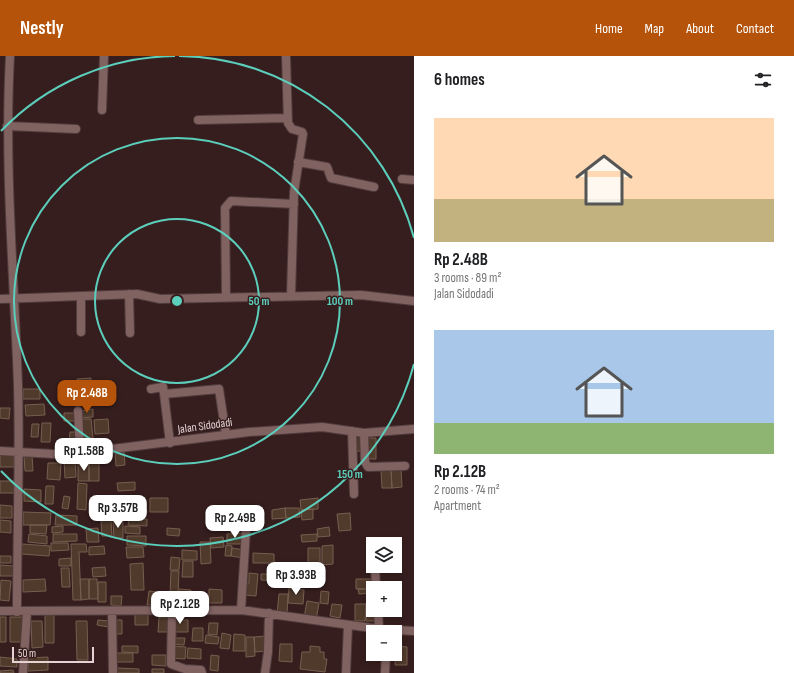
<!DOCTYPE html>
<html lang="en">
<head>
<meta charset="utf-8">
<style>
	:root { --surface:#fff; --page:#f6f6f6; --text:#202124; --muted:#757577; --accent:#b45309 }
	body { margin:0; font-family:"Sofia Sans Condensed",sans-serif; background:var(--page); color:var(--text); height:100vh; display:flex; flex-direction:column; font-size:15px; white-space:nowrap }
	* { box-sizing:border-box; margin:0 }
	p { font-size:13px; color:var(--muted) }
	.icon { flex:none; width:22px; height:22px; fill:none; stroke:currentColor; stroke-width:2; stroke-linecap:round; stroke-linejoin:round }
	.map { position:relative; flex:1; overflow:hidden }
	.side { display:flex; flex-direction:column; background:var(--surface); width:380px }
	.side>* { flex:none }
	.tools { position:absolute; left:366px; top:481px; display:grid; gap:8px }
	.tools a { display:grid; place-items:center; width:36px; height:36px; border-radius:0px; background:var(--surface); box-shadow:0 2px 6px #0003; font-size:20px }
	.scale { position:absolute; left:12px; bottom:10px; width:82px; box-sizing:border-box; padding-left:4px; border:2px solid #e4d3d2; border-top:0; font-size:11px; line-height:14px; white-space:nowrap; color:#e4d3d2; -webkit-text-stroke:3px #371e1e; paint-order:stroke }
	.price { position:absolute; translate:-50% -34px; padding:0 9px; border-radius:8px; background:#fff; color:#222; font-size:13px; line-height:26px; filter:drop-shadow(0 1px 2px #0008) }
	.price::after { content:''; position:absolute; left:50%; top:24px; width:12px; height:9px; margin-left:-6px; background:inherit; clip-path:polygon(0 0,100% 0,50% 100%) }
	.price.selected { background:var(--accent); color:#fff }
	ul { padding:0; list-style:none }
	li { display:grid; align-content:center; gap:8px; height:212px; padding:0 20px }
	li span { display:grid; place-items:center; height:124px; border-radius:0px; color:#555 }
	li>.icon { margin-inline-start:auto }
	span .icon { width:72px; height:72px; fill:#fffc; stroke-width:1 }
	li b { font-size:17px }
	h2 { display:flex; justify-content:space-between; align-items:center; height:48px; padding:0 20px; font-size:17px }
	header { display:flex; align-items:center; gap:24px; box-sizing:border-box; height:56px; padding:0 20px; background:var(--accent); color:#fff }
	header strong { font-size:19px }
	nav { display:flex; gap:22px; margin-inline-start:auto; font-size:14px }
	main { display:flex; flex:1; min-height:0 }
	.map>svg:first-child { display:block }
	.building { fill:#503a2c; stroke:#765e4f }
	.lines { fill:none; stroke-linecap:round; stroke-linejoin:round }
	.street-casing { stroke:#513c3d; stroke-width:10 }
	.street { stroke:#806261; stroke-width:8 }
	.ring { fill:none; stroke:#5bcebc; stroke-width:2 }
	.labels { text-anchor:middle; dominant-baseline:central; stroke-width:3; stroke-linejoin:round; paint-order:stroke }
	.street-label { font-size:12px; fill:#e4d3d2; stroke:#371e1e }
	.centre { fill:#5bcebc; stroke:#371e1e; stroke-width:2 }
	.ring-label { font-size:12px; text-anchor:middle; font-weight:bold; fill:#5bcebc; stroke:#371e1e; stroke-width:3; stroke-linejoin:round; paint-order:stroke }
</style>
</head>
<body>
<header>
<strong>Nestly</strong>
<nav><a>Home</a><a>Map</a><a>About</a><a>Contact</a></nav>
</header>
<main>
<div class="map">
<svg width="414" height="617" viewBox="0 0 414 617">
	<rect width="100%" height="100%" fill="#371e1e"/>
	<path class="building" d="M91 322V329L78 330 77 323Z
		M91 332 92 339 81 341 80 334Z
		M23 333H40V343H23Z
		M76 336V344L63 345 62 337Z
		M44 348 45 359 26 360 25 349Z
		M0 352H10L9 363 0 362Z
		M93 353V361L80 362V355Z
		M64 357H76V365H64Z
		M81 363H91L93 382 83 383Z
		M108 363 109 377 95 378 94 364Z
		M42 367H51L50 386H41Z
		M32 368H39L38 381H31Z
		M70 376H77L76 387H69Z
		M363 379 364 395H353V380Z
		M365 382H376V403H365Z
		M115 395H124L125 409 116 410Z
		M0 396 14 397V411H0Z
		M24 399H32L33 415H25Z
		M75 402 76 421 65 422 64 403Z
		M48 407H61L60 424 47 423Z
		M78 407H89V425H78Z
		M89 407H99V425H89Z
		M391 413H401L402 431 392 432Z
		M391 413 392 432H382L381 414Z
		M0 425H14V437H0Z
		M135 426V434L118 435 117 427Z
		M78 427 87 428 86 454 77 453Z
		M46 430H54L53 448H45Z
		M24 433 41 434V446L24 445Z
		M64 440 70 441 68 453 62 452Z
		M90 442H105V452H90Z
		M123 442 139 443 138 452 123 451Z
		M150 442H168V456H150Z
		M318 442V453L301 454 300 444Z
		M0 449 12 450V462H0Z
		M132 452 147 454 146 461 131 460Z
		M285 452H299L300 461 286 462Z
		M285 452 286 462 272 463V454Z
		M313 453V463L302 464 301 454Z
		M23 456 51 457 50 469H23Z
		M350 457 351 474 339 475 337 458Z
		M56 459 77 460V469H55Z
		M129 463H147V470L128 469Z
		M0 464 11 465V477L0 476Z
		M111 464 112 480H102L101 465Z
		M113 465H123V482H114Z
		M30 469H47L46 478 30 477Z
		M63 470V476L52 477V471Z
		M125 470 140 471V478L125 477Z
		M329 471 330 480 318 481 317 473Z
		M98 472 99 486H87L86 473Z
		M167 472 180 473 179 480 167 479Z
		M242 477V488H227V478Z
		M29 478 47 480V488L28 486Z
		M53 478H77V485L53 486Z
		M317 478V485L302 486 301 479Z
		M127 480H146V490L127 489Z
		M223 481 224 491 211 492 210 482Z
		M200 486H210L211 507 201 508Z
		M51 487H68L69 494 51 495Z
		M22 488 50 490 49 500 21 498Z
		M71 488H86L87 496H79L81 544H73Z
		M226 489 232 490 231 500H225Z
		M333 489V508L322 509V490Z
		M104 490 105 498 89 499V491Z
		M126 491H143L144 501 127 502Z
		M232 492 244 494 243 502 231 500Z
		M308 492H320V518H308Z
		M182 494 197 495V504H182Z
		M253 497 274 498V507H253Z
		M0 500H11V507H0Z
		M171 501 180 502 179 514H170Z
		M71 502V510H59V503Z
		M183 505H193V521H182Z
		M143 507 144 534H131L130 508Z
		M0 509 14 510 13 520H0Z
		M105 511 106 520 93 521 92 512Z
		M61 512H69L70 531H62Z
		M171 515H179L178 538H170Z
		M249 517 258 518 256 540 244 539V526L249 527Z
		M261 518H275V525L261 524Z
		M45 523 46 535 23 536V524Z
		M80 523H89V543L81 544Z
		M89 523H97L98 543H89Z
		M356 523H376L373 533H356Z
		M1 524 11 525 9 545 0 544Z
		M98 526H106V546H98Z
		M289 532 304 534 303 548 288 547Z
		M179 533 191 534 190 550H179Z
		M209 533 222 534V547H209Z
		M358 533H373V537L359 538Z
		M149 535 156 536 155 549H147Z
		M321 535 329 536 328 548 320 547Z
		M279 538H288L287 559 277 558Z
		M111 540H122L121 550 111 549Z
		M307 545 319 547 316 564 304 562Z
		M366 547H373V554H377V565H366Z
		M332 548 342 549 340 562 330 560Z
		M355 548H366L365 565H355Z
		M135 558H148V569H135Z
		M45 559H54V587H45Z
		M0 561H6V586H0Z
		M10 561H25V586H10Z
		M159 561H171L170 576H158Z
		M173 561H182V564H188V576H173Z
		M98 564 109 565 108 571 97 569Z
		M113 564H122V578H114Z
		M31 565H42L43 591 32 592Z
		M76 565H87L88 604H77Z
		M209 567H218L217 579 208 578Z
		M193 572H203V585H192Z
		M222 577 231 579 229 593 220 592Z
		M234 578 245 579V595H233Z
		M206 579 219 581 218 588 205 587Z
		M266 580V595L255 596 254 581Z
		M246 581H254L255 600 246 601Z
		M174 582H185L184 589 173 588Z
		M280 588H292V606L279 605Z
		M122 590H138V597L122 596Z
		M172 590 186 591 185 603 171 602Z
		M310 590 320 591V596H324V603H327L325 616 300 613 302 596H310Z
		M396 590 395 604H390V598H395Z
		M396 590 407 591V609H395Z
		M188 592 201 593V603L187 602Z
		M115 597H133V606H115Z
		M152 599H166V610L152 609Z
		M211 599 219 600 218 615 210 614Z
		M0 601 17 603V611L0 610Z
		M48 601V614L28 615V602Z
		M117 612 139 613V617H117Z
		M152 613H164V617H152Z
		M13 614 14 617H0V615Z"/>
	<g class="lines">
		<g class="street-casing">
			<path id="street" d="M10 0C4 110 14 219 18 329 20 404 17 480 17 556
				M286 0 288 67 292 73 302 76 303 78 294 136 291 240
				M102 54 104 0
				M198 64 288 62
				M7 70 76 73
				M298 106 327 111 331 122 374 131
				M402 123 414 124
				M129 238 130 277
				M226 240 225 152 231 145 294 148
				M0 243 137 238 160 243 361 239 414 245
				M81 276V240
				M151 333 163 331 164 338
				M78 355 80 397
				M352 375 354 438
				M364 377 365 406 368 411 405 410
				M170 387 164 338 219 333 226 379
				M0 395 54 398 80 397 249 376 322 371 364 377 414 373
				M373 486 374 488
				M375 510 376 532
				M241 554 246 474 249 458
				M378 554 379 573
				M0 555 241 554 379 573 414 575
				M112 555 113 617
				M172 555 171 608 185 613 201 614 202 617
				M23 617 27 556
				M265 617 268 596 269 557
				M346 617 348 569
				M385 617 386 598"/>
		</g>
		<use href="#street" class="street"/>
	</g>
	<g class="ring">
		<circle cx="177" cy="245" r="82"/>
		<circle cx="177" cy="245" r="163"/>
		<path d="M414 308A245 245 0 0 1 1 415M1 75A245 245 0 0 1 175 0M179 0A245 245 0 0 1 414 182"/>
	</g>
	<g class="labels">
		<g class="street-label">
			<text transform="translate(205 370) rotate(-8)">Jalan Sidodadi</text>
		</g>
	</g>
	<circle cx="177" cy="245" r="6" class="centre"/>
	<g class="ring-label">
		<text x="259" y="249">50 m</text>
		<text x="340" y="249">100 m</text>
		<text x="350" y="422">150 m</text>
	</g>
</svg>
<div class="tools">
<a><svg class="icon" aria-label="layers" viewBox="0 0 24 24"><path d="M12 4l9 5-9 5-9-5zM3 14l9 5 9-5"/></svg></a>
<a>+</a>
<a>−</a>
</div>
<div class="scale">50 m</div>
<b class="price selected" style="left:87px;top:358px">Rp 2.48B</b>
<b class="price" style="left:84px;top:416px">Rp 1.58B</b>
<b class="price" style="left:118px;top:473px">Rp 3.57B</b>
<b class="price" style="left:235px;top:483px">Rp 2.49B</b>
<b class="price" style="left:296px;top:540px">Rp 3.93B</b>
<b class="price" style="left:180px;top:569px">Rp 2.12B</b>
</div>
<section class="side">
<h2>6 homes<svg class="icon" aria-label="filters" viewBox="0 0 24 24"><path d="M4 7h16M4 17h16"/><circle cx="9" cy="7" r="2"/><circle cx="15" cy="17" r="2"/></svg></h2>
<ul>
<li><span style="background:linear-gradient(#ffd9b3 65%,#c2b280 0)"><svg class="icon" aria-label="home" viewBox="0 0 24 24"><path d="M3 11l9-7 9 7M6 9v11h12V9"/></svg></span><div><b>Rp 2.48B</b><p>3 rooms · 89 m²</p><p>Jalan Sidodadi</p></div></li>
<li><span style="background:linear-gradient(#a9c7e8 75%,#8fb573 0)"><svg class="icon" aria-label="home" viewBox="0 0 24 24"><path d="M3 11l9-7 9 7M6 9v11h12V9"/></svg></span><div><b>Rp 2.12B</b><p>2 rooms · 74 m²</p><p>Apartment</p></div></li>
</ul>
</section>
</main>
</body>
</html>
